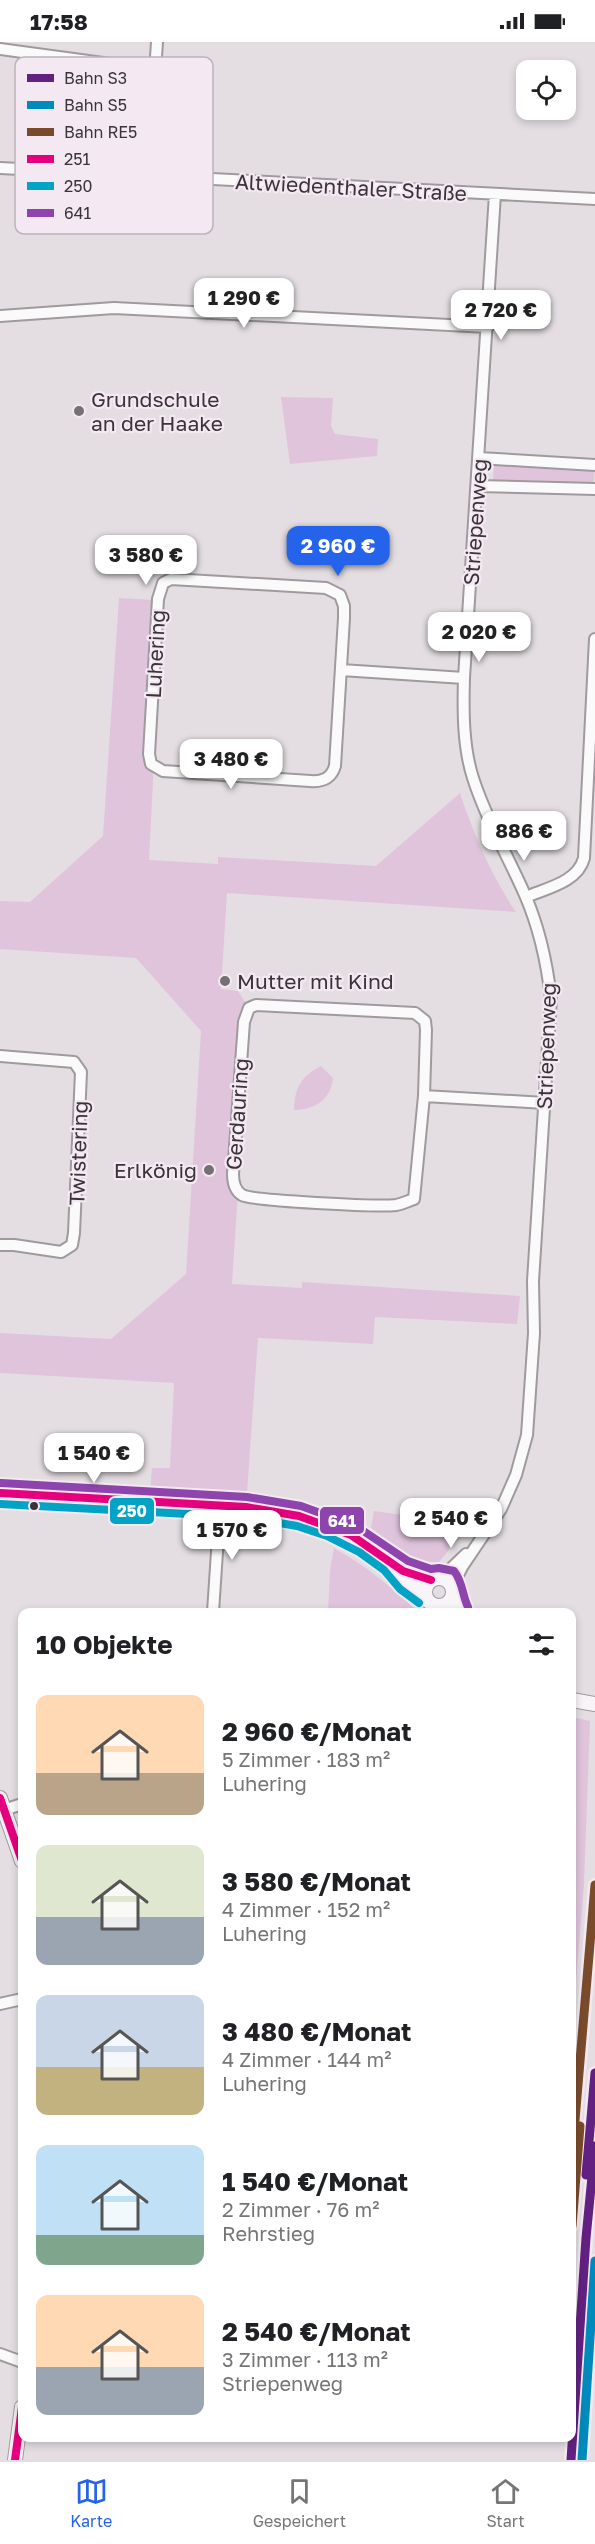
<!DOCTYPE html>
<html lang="de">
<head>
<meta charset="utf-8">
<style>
	:root { --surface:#fff; --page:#f6f6f6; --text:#202124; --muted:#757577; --line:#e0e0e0; --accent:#2563eb }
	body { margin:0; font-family:"Golos Text",sans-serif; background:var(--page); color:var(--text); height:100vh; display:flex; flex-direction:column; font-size:22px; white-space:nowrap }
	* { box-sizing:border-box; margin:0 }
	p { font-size:20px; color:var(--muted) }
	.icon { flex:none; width:33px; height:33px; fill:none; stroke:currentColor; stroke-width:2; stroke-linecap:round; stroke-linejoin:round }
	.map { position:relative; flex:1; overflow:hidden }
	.sheet { position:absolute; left:18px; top:1566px; width:558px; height:834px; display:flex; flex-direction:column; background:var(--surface); border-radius:12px; box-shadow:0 3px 9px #0003 }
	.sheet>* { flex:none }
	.controls { position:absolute; left:516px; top:18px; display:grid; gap:12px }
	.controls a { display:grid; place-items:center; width:60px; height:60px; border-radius:12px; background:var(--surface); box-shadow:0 3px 9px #0003; font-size:30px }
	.price { position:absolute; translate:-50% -51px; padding:0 14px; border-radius:12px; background:#fff; color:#222; font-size:20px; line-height:39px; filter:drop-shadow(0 2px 3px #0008) }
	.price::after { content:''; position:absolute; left:50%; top:36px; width:18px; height:14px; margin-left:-9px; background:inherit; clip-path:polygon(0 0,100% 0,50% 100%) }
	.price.selected { background:var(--accent); color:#fff }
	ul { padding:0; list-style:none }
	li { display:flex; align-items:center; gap:18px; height:150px; padding:0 18px }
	li span { display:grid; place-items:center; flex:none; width:168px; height:120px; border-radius:12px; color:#555 }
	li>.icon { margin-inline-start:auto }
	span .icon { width:72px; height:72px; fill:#fffc; stroke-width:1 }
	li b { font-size:26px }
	h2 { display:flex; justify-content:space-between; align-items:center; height:72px; padding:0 18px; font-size:26px }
	.status { display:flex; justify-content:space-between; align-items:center; height:42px; padding:0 30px; background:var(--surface); direction:ltr }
	.status svg { height:16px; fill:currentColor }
	.tab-bar { display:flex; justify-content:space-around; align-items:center; height:84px; border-top:2px solid var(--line); background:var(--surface); font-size:16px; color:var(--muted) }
	.tab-bar a { display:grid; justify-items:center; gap:3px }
	.tab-bar .selected { color:var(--accent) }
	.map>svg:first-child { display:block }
	.green { fill:#e0c4dc }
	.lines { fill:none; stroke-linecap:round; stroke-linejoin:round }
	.street-casing { stroke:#9e9a9e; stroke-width:14 }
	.secondary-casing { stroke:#9e9a9e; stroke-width:16 }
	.street { stroke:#fbfafb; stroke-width:10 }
	.secondary { stroke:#f8f5f8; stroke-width:14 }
	.bus-1-casing { stroke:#f4e9f2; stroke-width:12 }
	.bus-2-casing { stroke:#f4e9f2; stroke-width:12 }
	.bus-3-casing { stroke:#f4e9f2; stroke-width:12 }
	.bus-1 { stroke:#e5007d; stroke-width:8 }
	.bus-2 { stroke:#03a3c6; stroke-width:8 }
	.bus-3 { stroke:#8e44ad; stroke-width:8 }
	.rail-1-casing { stroke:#f4e9f2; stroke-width:14 }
	.rail-2-casing { stroke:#f4e9f2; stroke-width:14 }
	.rail-3-casing { stroke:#f4e9f2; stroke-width:14 }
	.rail-1 { stroke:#622181; stroke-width:9 }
	.rail-2 { stroke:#0089bb; stroke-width:9 }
	.rail-3 { stroke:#7a4b2a; stroke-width:9 }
	.poi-dot { fill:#747074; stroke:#f4e9f2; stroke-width:2 }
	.bus-dot { fill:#383438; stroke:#f4e9f2; stroke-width:2 }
	.labels { text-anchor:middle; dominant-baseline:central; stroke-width:4.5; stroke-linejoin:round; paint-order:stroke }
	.street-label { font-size:21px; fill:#383438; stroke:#f4e9f2 }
	.poi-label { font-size:21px; fill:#383438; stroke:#f4e9f2; text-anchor:start }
	.key { fill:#f4e9f2; stroke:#bcb3ba; stroke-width:1.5 }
	.key-label { font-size:16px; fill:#383438 }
	.line-badge { stroke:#f4e9f2; stroke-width:2 }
	.badge-label { font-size:16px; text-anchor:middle; font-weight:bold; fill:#fff }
</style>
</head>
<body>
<div class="status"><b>17:58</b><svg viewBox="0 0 49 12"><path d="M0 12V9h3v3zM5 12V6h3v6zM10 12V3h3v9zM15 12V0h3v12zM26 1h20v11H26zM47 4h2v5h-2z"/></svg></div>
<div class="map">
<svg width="595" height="2418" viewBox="0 0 595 2418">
	<rect width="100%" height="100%" fill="#e4dee3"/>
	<path class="green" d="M281 355 333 356 331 384 335 392 378 397 377 414 290 422Z
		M494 420 595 426 593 445 493 440Z
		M119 556 154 558 153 739 149 818 218 822V815L376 824 460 751C474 793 491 833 516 870L227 851 221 947 238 949 249 966 233 1132 238 1149 232 1242 302 1246V1240L520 1254 517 1282 375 1275 373 1302 258 1296 246 1465 149 1460 152 1426H170L174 1341 0 1331V1291L111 1297 186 1232 201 989 136 916 0 907V859L30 860 103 794Z
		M321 1024 333 1036C331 1058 314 1068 294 1068 295 1044 301 1035 321 1024Z
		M374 1469 470 1482 439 1520H415L371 1486Z
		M334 1506C366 1524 392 1545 418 1570H328L330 1528Z
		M572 1675 590 1679 584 1843 575 1952 572 1953Z"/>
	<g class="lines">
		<g class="street-casing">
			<path id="street" d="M0 7 125 24 155 21
				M0 126 595 157
				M148 134 157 0
				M0 274 114 266 488 285
				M479 416 595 423
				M477 444 595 447
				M171 537 326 546 340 553 344 564V576L335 724C331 737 322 740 310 739L163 729 151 722 149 712 158 557 163 541Z
				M341 628 464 636
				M526 855C547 846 578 840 584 816L595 597
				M0 1014 74 1020 81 1030 74 1191 72 1203 61 1210 14 1203H0
				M424 1054 414 1157C408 1159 402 1162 396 1163 378 1165 253 1159 242 1153 234 1148 233 1140 233 1132L244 980 249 966 256 963 415 971 425 979 426 988 424 1054 545 1061
				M441 1536 466 1512
				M452 1545 462 1525 501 1467 516 1433 527 1393 534 1291 533 1239 551 956C547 922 539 885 525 853 508 814 486 777 473 736 463 705 463 669 464 636L495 152
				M213 1570 220 1465
				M4 1768 22 1762
				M0 1962 22 1957
				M0 2312 22 2320"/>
		</g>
		<g class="secondary-casing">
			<path id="secondary" d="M0 1451 246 1465 299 1474 351 1493 403 1529 431 1538
				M398 1529 407 1540 425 1552
				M425 1550a14 14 0 1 1 28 0a14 14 0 1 1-28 0Z
				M452 1556 459 1570
				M572 1658 595 1662
				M0 1756 22 1819
				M15 2418 22 2365"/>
		</g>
		<use href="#street" class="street"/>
		<use href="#secondary" class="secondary"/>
		<g class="bus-1-casing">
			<path id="bus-1" d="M0 1451 246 1465 299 1474 351 1493 403 1529 431 1538
				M0 1756 22 1819
				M15 2418 22 2365"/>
		</g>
		<g class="bus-2-casing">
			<path id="bus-2" d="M0 1462 245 1475 297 1484 327 1494 359 1510 384 1528 400 1547 419 1561"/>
		</g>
		<g class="bus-3-casing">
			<path id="bus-3" d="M1 1441 247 1455 301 1464 356 1484 408 1519 431 1527 439 1526 454 1529C463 1540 462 1553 468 1565"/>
		</g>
		<use href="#bus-1" class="bus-1"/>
		<use href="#bus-2" class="bus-2"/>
		<use href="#bus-3" class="bus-3"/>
		<g class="rail-1-casing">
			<path id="rail-1" d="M586 2133 595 2031
				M571 2418 586 2196 595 2104"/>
		</g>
		<g class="rail-2-casing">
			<path id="rail-2" d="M582 2418 595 2219"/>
		</g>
		<g class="rail-3-casing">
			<path id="rail-3" d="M572 2113 595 1843
				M572 2184 580 2084"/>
		</g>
		<use href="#rail-1" class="rail-1"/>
		<use href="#rail-2" class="rail-2"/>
		<use href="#rail-3" class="rail-3"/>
	</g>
	<g class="poi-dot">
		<circle cx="79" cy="369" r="6"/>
		<circle cx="225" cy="939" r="6"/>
		<circle cx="209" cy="1128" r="6"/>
	</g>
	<circle class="bus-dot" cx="34" cy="1464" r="5"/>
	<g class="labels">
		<g class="street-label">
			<text transform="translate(351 145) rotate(3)">Altwiedenthaler Straße</text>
			<text transform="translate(475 480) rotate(-86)">Striepenweg</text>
			<text transform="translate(155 612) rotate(-87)">Luhering</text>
			<text transform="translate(546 1004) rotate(-88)">Striepenweg</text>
			<text transform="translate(237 1072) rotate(-86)">Gerdauring</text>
			<text transform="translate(78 1111) rotate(-88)">Twistering</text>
		</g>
		<g class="poi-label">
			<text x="91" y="357">Grundschule<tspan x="91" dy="24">an der Haake</tspan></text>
			<text x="237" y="939">Mutter mit Kind</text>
			<text x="197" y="1128" text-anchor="end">Erlkönig</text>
		</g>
	</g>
	<rect x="15" y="15" width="198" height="177" rx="9" class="key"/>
	<rect x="27" y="32" width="27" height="8" fill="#622181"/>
	<rect x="27" y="59" width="27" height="8" fill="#0089bb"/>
	<rect x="27" y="86" width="27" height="8" fill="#7a4b2a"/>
	<rect x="27" y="113" width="27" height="8" fill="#e5007d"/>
	<rect x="27" y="140" width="27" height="8" fill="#03a3c6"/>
	<rect x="27" y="167" width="27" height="8" fill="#8e44ad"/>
	<g class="key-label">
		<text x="64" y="42">Bahn S3</text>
		<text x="64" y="69">Bahn S5</text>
		<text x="64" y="96">Bahn RE5</text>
		<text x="64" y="123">251</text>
		<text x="64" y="150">250</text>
		<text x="64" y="177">641</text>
	</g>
	<g class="line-badge">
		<rect x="109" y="1455" width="46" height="28" rx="6" fill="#03a3c6"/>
		<rect x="319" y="1464" width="46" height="29" rx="6" fill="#8e44ad"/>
	</g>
	<g class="badge-label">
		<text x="132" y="1475">250</text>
		<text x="342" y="1485">641</text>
	</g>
</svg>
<div class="controls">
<a><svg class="icon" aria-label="locate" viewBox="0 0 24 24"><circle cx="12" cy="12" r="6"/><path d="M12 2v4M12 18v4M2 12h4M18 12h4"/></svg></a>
</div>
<b class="price" style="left:244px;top:287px">1 290 €</b>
<b class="price" style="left:501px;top:299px">2 720 €</b>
<b class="price selected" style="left:338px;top:535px">2 960 €</b>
<b class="price" style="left:146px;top:544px">3 580 €</b>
<b class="price" style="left:479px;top:621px">2 020 €</b>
<b class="price" style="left:231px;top:748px">3 480 €</b>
<b class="price" style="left:524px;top:820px">886 €</b>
<b class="price" style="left:94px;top:1442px">1 540 €</b>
<b class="price" style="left:451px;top:1507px">2 540 €</b>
<b class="price" style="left:232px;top:1519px">1 570 €</b>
<section class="sheet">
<h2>10 Objekte<svg class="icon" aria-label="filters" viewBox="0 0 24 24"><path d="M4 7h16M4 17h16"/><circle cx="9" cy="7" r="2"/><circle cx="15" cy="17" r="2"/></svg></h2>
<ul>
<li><span style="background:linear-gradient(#ffd9b3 65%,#b9a48a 0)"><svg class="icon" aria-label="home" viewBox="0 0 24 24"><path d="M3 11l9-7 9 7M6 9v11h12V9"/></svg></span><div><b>2 960 €/Monat</b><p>5 Zimmer · 183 m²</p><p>Luhering</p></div></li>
<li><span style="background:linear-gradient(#dfe7d0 60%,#9aa5b1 0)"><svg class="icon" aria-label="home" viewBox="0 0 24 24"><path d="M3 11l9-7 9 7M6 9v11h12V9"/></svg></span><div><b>3 580 €/Monat</b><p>4 Zimmer · 152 m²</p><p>Luhering</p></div></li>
<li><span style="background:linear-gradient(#c9d6e8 60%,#c2b280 0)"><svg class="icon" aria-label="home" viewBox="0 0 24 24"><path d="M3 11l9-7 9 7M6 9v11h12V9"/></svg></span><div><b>3 480 €/Monat</b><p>4 Zimmer · 144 m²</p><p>Luhering</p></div></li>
<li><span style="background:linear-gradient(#bfe0f5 75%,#7fa58c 0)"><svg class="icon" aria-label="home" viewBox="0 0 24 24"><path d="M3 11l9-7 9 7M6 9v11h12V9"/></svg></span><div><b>1 540 €/Monat</b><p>2 Zimmer · 76 m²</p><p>Rehrstieg</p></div></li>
<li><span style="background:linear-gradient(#ffd9b3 60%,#9aa5b1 0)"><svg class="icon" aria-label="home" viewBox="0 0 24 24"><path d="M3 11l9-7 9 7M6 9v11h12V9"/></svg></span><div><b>2 540 €/Monat</b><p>3 Zimmer · 113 m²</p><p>Striepenweg</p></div></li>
</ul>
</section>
</div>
<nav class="tab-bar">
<a class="selected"><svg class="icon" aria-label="map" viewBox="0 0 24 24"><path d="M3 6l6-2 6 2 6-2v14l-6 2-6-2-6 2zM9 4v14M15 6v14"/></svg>Karte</a>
<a><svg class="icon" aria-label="saved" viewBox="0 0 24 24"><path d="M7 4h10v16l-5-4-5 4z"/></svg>Gespeichert</a>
<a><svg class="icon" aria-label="home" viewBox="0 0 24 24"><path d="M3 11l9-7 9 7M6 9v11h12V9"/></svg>Start</a>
</nav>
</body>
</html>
